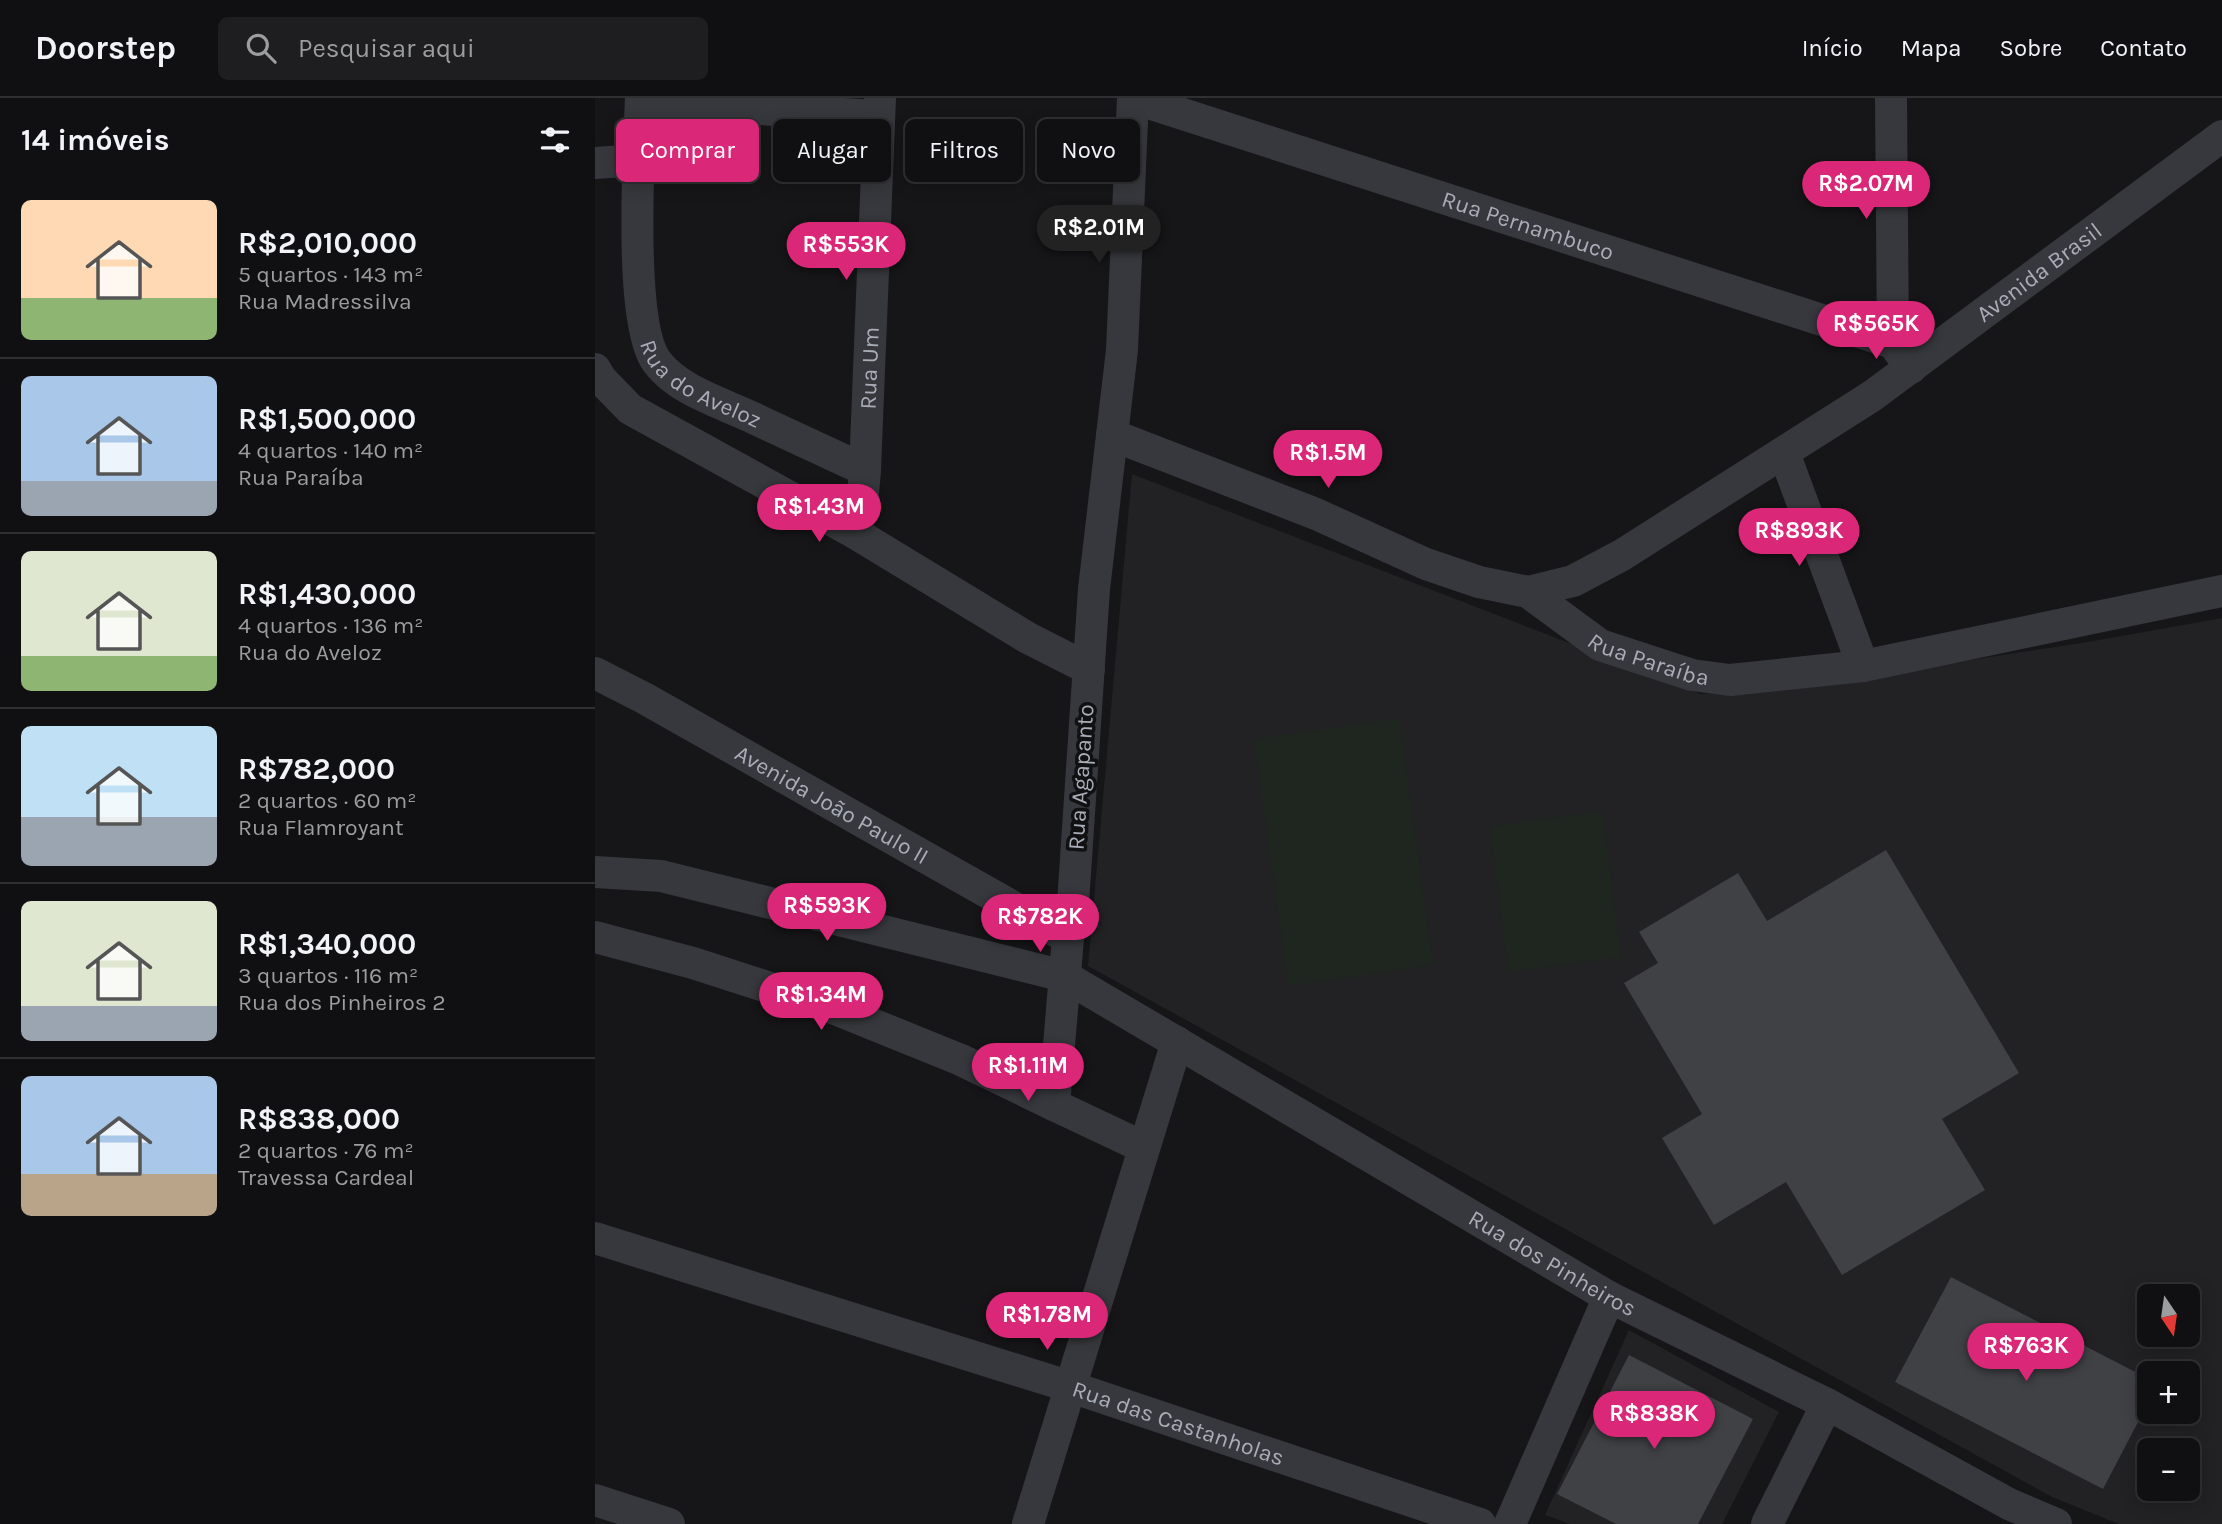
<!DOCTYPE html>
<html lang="pt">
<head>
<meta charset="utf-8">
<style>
	:root { --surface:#101012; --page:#1e1e20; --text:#f1f3f6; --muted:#9c9d9f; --line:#303032; --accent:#db2777 }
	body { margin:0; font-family:Karla,sans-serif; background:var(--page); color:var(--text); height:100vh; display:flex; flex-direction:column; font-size:26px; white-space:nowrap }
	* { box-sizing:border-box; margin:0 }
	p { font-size:23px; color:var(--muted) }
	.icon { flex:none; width:38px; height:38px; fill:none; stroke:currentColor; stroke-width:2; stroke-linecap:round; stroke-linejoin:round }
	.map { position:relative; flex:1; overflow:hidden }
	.side { display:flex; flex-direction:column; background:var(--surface); width:595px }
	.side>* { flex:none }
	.hud { position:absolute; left:21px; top:21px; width:665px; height:63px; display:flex; gap:14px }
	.needle { width:46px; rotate:167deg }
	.controls { position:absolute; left:1542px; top:1186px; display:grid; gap:14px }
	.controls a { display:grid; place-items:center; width:63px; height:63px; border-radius:10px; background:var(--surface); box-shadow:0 4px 18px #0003,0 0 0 2px var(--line); font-size:35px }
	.price { position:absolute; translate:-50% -60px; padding:0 16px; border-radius:24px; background:var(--accent); color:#fff; font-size:23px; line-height:46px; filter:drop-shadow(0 2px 4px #0008) }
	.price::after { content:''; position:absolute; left:50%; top:42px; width:21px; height:16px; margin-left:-10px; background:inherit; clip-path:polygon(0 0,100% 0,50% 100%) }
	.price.selected { background:#222; color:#fff }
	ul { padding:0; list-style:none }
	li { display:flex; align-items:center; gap:21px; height:175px; padding:0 21px }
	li+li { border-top:2px solid var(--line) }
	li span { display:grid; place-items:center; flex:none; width:196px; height:140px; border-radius:10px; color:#555 }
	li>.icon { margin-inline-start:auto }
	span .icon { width:84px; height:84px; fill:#fffc; stroke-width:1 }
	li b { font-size:30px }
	h2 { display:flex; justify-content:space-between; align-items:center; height:84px; padding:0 21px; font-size:30px }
	.chip { padding:0 24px; border-radius:10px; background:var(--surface); box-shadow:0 4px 18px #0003,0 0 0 2px var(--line); font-size:24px; line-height:63px }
	.chip.selected { background:var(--accent); color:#fff }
	header { display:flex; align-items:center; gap:42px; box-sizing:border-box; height:98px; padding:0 35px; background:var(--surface); border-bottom:2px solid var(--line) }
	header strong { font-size:33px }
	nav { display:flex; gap:38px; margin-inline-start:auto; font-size:24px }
	.search { width:490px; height:63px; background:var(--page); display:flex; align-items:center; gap:18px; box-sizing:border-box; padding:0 24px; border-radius:10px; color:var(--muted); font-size:26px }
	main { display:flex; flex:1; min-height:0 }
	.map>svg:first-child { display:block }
	.built { fill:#222225; fill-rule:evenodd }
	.green { fill:#1e261f }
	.building { fill:#404145 }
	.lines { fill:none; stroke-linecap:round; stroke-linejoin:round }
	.street { stroke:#37383d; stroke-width:32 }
	.labels { text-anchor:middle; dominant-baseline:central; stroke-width:7; stroke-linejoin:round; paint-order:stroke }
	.street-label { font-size:23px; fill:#a8adb8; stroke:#111113 }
</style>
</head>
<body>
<header>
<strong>Doorstep</strong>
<div class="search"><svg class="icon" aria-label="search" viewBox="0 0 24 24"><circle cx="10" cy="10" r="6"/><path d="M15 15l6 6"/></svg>Pesquisar aqui</div>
<nav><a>Início</a><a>Mapa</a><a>Sobre</a><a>Contato</a></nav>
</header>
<main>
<section class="side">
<h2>14 imóveis<svg class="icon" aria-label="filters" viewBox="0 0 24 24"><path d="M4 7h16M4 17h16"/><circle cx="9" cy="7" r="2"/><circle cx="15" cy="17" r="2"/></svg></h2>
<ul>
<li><span style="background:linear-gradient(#ffd9b3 70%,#8fb573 0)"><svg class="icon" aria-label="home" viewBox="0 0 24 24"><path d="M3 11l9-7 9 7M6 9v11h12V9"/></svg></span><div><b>R$2,010,000</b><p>5 quartos · 143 m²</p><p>Rua Madressilva</p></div></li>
<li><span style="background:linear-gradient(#a9c7e8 75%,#9aa5b1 0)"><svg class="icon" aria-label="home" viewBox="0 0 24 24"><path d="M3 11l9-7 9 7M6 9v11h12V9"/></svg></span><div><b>R$1,500,000</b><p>4 quartos · 140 m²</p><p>Rua Paraíba</p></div></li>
<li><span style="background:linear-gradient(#dfe7d0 75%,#8fb573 0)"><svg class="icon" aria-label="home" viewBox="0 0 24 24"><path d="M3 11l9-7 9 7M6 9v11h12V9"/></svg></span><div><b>R$1,430,000</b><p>4 quartos · 136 m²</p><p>Rua do Aveloz</p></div></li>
<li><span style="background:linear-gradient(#bfe0f5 65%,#9aa5b1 0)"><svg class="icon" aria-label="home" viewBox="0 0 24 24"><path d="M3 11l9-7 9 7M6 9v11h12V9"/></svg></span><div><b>R$782,000</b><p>2 quartos · 60 m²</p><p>Rua Flamroyant</p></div></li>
<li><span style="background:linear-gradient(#dfe7d0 75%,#9aa5b1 0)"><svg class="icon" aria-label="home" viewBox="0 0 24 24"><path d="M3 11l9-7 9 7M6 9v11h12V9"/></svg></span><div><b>R$1,340,000</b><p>3 quartos · 116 m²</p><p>Rua dos Pinheiros 2</p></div></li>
<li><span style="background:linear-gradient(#a9c7e8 70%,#b9a48a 0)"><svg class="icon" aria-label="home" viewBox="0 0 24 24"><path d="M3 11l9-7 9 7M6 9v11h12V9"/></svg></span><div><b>R$838,000</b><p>2 quartos · 76 m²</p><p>Travessa Cardeal</p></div></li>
</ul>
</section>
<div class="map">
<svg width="1627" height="1426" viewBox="0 0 1627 1426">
	<rect width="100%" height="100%" fill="#161618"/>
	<path class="built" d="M537 376 1106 596 1264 579 1493 544 1627 520V1426H1524L1457 1399 493 868ZM1554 1199H1592V1237H1554ZM1554 1276H1592V1314H1554ZM1554 1353H1592V1391H1554Z
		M1034 1232 1184 1314 1127 1426H975L950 1417Z"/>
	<path class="green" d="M804 620 838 867 693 888 659 641Z
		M1007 713 1026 859 913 874 895 728Z"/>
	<path class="building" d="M1291 752 1424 975 1347 1021 1390 1092 1247 1177 1191 1084 1119 1127 1067 1040 1107 1016 1029 885 1063 865 1044 834 1143 775 1172 823Z
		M1356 1179 1554 1281V1303L1508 1391 1300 1284Z
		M1034 1257 1158 1321 1103 1426H1021L962 1396Z"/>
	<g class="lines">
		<g class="street">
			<path id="s1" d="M46 0C44 53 33 226 62 264 83 292 124 304 154 318 193 336 232 354 270 372L267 407 260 435"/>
			<path d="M538 0 527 252 499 491 477 820 473 840 459 1007 548 1049"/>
			<path id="s2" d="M538 0 1298 245 1316 270"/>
			<path d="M1296 0 1298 245"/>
			<path d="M46 4 283 18"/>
			<path d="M0 65 43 62"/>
			<path d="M0 271 6 281 35 311 260 435 433 540 494 571"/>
			<path id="s3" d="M517 337 721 416 831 466 884 484 933 494 1005 547 1097 577 1135 582 1268 568 1627 493"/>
			<path d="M1189 355 1268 568"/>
			<path id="s4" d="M270 372 285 0"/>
			<path id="s5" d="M933 494 978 483 1027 457 1277 298 1627 38"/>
			<path id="s6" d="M0 575 49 600 473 840"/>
			<path id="s7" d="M0 774 66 778 469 878 1014 1199 1232 1306 1414 1406 1461 1426"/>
			<path d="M0 839 98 865 240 911 366 962 459 1007"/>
			<path id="s8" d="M0 1140 476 1289 885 1426"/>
			<path d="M0 1402 74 1426"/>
			<path d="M433 1426 582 944"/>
			<path d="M915 1426 1014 1199"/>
			<path d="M1172 1426 1232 1306"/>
		</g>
	</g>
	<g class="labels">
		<g class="street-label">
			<text stroke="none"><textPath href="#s2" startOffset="415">Rua Pernambuco</textPath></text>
			<text stroke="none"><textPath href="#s5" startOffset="606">Avenida Brasil</textPath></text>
			<text stroke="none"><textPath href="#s4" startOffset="102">Rua Um</textPath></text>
			<text stroke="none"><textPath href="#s1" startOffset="315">Rua do Aveloz</textPath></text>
			<text stroke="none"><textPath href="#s3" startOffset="586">Rua Paraíba</textPath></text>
			<text transform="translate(486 679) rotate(-86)">Rua Agapanto</text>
			<text stroke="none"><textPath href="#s6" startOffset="271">Avenida João Paulo II</textPath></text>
			<text stroke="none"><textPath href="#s7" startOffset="1048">Rua dos Pinheiros</textPath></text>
			<text stroke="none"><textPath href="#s8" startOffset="612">Rua das Castanholas</textPath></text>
		</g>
	</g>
</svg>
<div class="controls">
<a><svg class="needle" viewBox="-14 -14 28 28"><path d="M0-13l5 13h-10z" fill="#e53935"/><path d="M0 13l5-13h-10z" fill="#9c9d9f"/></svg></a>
<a>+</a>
<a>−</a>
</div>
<b class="price" style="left:1271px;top:123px">R$2.07M</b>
<b class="price selected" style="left:504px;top:167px">R$2.01M</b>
<b class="price" style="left:251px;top:184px">R$553K</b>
<b class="price" style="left:1281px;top:263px">R$565K</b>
<b class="price" style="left:733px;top:392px">R$1.5M</b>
<b class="price" style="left:224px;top:446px">R$1.43M</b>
<b class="price" style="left:1204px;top:470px">R$893K</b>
<b class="price" style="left:232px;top:845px">R$593K</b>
<b class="price" style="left:445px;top:856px">R$782K</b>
<b class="price" style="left:226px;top:934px">R$1.34M</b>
<b class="price" style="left:433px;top:1005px">R$1.11M</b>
<b class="price" style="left:452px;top:1254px">R$1.78M</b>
<b class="price" style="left:1431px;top:1285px">R$763K</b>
<b class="price" style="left:1059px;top:1353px">R$838K</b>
<div class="hud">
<a class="chip selected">Comprar</a>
<a class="chip">Alugar</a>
<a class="chip">Filtros</a>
<a class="chip">Novo</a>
</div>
</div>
</main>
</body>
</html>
